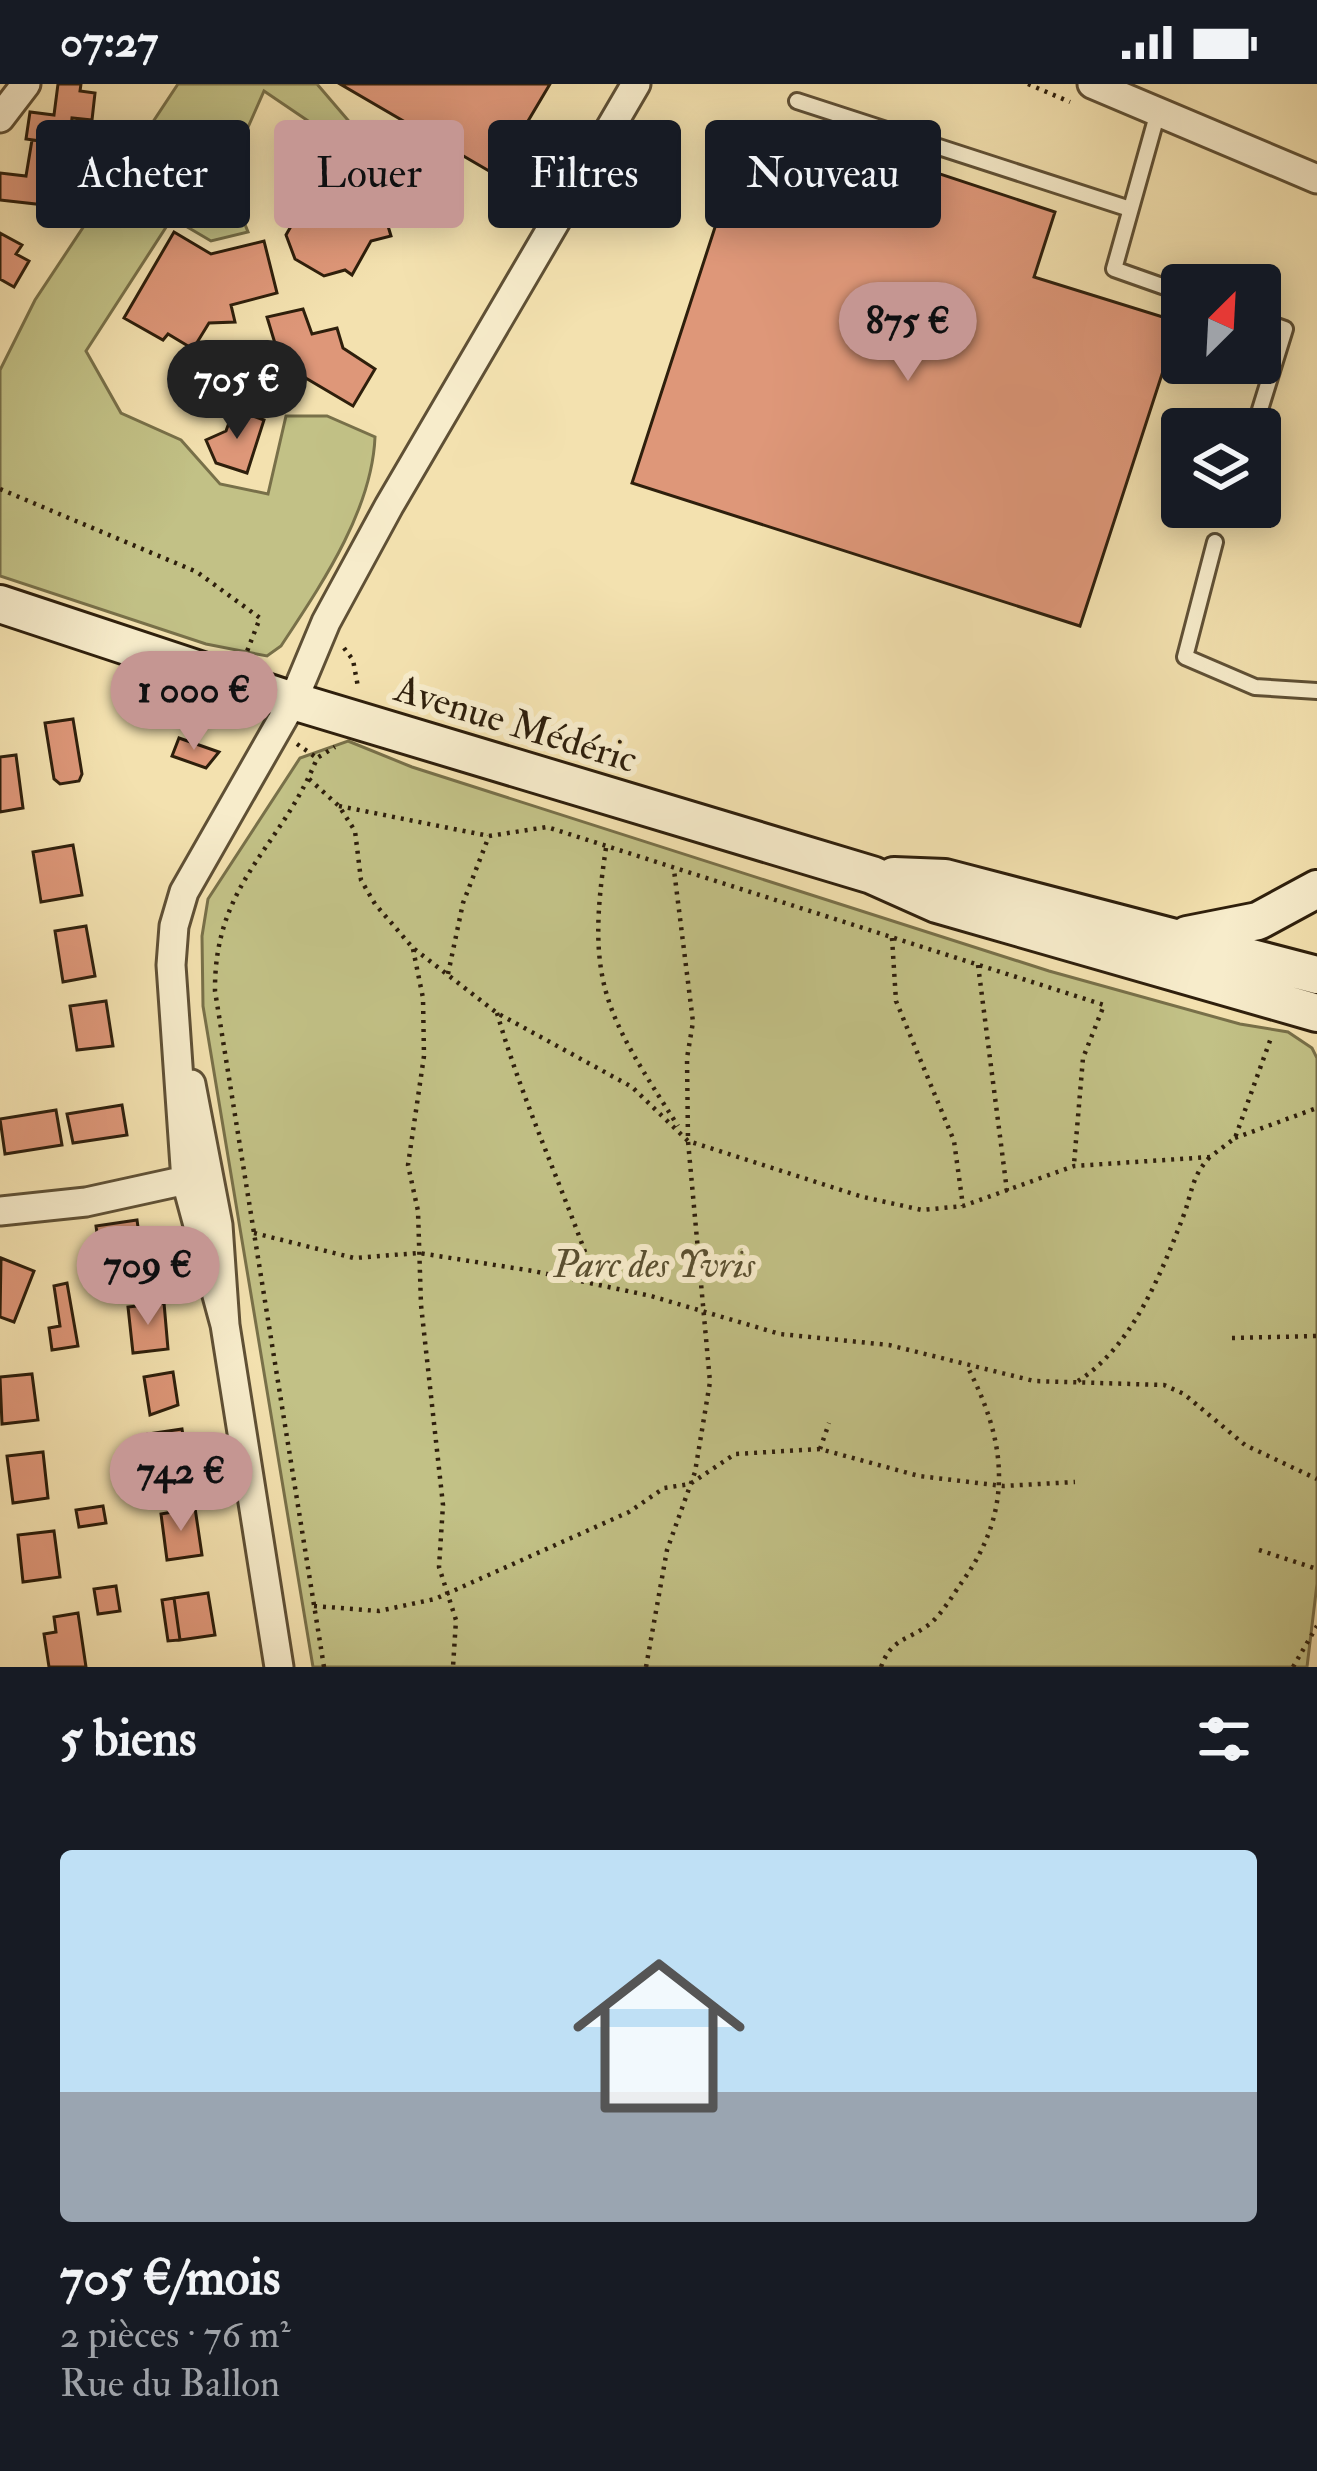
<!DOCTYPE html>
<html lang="fr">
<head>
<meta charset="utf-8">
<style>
	:root { --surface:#171b24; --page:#242831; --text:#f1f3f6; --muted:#9ea1a6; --accent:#c59692 }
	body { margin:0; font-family:"IM FELL Double Pica",serif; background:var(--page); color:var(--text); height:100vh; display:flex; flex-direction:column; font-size:45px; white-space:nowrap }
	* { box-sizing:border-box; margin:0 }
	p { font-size:39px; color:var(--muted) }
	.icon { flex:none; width:66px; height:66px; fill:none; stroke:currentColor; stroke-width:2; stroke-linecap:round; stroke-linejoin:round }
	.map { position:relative; height:1583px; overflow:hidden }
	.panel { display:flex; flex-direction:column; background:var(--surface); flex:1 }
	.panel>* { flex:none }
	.banner { position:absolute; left:36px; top:36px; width:1245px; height:108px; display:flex; gap:24px }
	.needle { width:78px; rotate:24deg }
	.fabs { position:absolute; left:1161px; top:180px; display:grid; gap:24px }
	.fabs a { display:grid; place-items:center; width:120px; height:120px; border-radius:12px; background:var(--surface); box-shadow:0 6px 30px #0003; font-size:60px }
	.price { position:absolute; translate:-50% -102px; padding:0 27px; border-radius:42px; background:var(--accent); color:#111; font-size:39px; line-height:78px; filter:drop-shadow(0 3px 6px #0008) }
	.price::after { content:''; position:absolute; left:50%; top:72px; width:36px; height:27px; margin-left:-18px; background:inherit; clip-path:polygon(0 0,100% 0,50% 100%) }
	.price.on { background:#222; color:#fff }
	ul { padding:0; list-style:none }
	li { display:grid; align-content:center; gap:24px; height:636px; padding:0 60px }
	li span { display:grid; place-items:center; height:372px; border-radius:12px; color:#555 }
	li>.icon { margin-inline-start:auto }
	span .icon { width:216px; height:216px; fill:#fffc; stroke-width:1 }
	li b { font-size:51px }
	h2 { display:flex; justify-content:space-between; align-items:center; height:144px; padding:0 60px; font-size:51px }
	.pill { padding:0 42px; border-radius:12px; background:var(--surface); box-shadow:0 6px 30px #0003; font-size:42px; line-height:108px }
	.pill.on { background:var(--accent); color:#111 }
	.status { display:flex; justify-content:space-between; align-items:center; height:84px; padding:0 60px; background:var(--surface); direction:ltr }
	.status svg { height:33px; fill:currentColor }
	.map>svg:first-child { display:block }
	.green { fill:#c2c186; stroke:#787049; stroke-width:3 }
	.building { fill:#de9779; stroke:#2e1f0c; stroke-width:3 }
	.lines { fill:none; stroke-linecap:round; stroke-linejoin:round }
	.lane-casing { stroke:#5f5035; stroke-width:20 }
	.street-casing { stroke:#5f5035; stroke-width:33 }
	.secondary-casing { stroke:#2e1f0c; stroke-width:42 }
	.path { stroke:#2e1f0c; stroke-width:4.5; stroke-dasharray:3 6; stroke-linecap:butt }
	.lane { stroke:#f7eccb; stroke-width:14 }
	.street { stroke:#f7eccb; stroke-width:27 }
	.secondary { stroke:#f7eccb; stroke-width:36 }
	.labels { text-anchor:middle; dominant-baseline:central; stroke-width:12; stroke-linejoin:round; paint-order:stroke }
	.street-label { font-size:39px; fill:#2e1f0c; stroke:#f7eccb }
	.park-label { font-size:39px; font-style:italic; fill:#5a5031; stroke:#f7eccb }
</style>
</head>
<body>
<div class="status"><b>07:27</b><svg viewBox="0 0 49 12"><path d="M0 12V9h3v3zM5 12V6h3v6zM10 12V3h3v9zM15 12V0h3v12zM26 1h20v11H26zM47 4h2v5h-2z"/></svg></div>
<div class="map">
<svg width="1317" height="1583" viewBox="0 0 1317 1583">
	<rect width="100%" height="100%" fill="#f3e1af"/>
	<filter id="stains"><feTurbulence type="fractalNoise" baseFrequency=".00167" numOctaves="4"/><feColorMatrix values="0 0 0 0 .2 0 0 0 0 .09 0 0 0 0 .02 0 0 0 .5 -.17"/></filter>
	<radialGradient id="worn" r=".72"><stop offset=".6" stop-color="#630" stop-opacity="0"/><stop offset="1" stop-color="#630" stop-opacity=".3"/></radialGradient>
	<path class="green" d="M178 0H317L353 42 320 45 264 7 226 93 248 148 211 157 172 134 86 267 121 329 181 356 220 400 268 410 286 332H327L375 353C372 427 321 501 281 562L267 572 206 560 0 492V286L35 216Z
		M348 657 412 683 1049 887 1240 940 1288 948 1312 964 1317 974V1500L1307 1583H313L203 922 202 852 208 815 300 674Z"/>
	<path class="building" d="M58 0H81L80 7 95 9 92 36 72 34 69 61 26 55 30 28 54 31Z
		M340 0H550L496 91Z
		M828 53 1055 128 1034 193 1179 238 1080 542 632 399 730 97 820 125 825 108 811 103Z
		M32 56 56 59 54 68 72 70 69 98 49 94 45 121 0 116V89L26 92Z
		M364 58 393 76 405 99 385 132 391 152 371 157 352 191 345 186 324 192 295 175 286 151 338 60 345 64Z
		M174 148 211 170 264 157 277 209 231 221 235 238 209 239 193 265 168 250 163 256 124 234Z
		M0 149 22 161 16 170 29 177 14 203 0 195Z
		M303 225 312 250 337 244 343 264 375 285 353 322 304 293 300 281 283 286 267 233Z
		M234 325 264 336 247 389 216 379 206 356 226 347Z
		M73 635 82 690 79 697 60 700 54 695 45 639Z
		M179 654 219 668 206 684 172 672Z
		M16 671 23 724 0 728V673Z
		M73 761 82 811 41 818 33 768Z
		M86 842 95 892 63 898 55 847Z
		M106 917 113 962 77 966 70 922Z
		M122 1021 127 1051 73 1059 67 1030Z
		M56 1026 62 1061 5 1070 0 1035Z
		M137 1136 142 1172 101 1177 96 1142Z
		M1 1174 34 1187 14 1238 0 1233Z
		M67 1199 78 1262 52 1266 49 1244 60 1242 54 1202Z
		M164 1219 168 1265 133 1269 128 1223Z
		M173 1288 178 1321 150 1331 144 1293Z
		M32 1290 38 1336 2 1340 0 1293Z
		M182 1345 190 1396 156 1402 148 1350Z
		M43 1368 48 1414 13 1419 7 1372Z
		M103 1422 106 1439 79 1443 76 1426Z
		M195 1424 202 1471 167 1476 161 1430Z
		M54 1447 60 1493 23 1498 18 1451Z
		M116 1502 120 1527 98 1530 94 1505Z
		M208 1509 215 1551 180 1556 174 1514Z
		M174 1514 180 1556 168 1557 162 1516Z
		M78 1529 86 1583H49L44 1550 56 1548 54 1533Z"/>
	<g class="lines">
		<g class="lane-casing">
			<path id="lane" d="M797 17 1130 125
				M1158 28 1114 185 1182 209
				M1254 345 1285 245 1260 236
				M1215 458 1185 573 1255 603 1317 607"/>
		</g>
		<g class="street-casing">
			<path id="street" d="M1092 0 1317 95
				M0 34 26 0
				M191 1000 218 1141 225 1241 279 1583
				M0 1127 86 1118 200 1093
				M225 1241 186 1097 171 881 174 842 184 808 293 617 326 538 389 422 636 0"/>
		</g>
		<g class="secondary-casing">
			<path id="secondary" d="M0 520 293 617 872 791 937 820 1317 929
				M894 792 945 794 1317 891
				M1187 851 1258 837 1317 805"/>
		</g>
		<path class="path" d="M1028 0 1070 18
			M0 405 197 488 260 534 246 570
			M344 564 353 576 358 603
			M297 660 317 674
			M309 695 339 722 355 747 361 796 375 820 413 864 497 929 632 1003 688 1057 863 1113 922 1126 963 1122 1074 1082 1210 1073 1235 1054 1272 951
			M339 722 489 752 547 743 1104 921 1083 974 1074 1080
			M606 764C585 900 606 930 678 1042
			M892 854 896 917 954 1057 963 1122
			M413 865 423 914 424 972 408 1081 418 1127 421 1221 443 1421 439 1483 456 1536 453 1583
			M978 881 1007 1107
			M448 890 463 819 489 752
			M497 929C524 1022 565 1108 596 1199
			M1235 1054 1317 1024
			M254 1149 354 1174 419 1169 533 1187 651 1212 780 1250 889 1261 1034 1297 1164 1301 1184 1310 1245 1361 1317 1395
			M1232 1254 1317 1252
			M1078 1297C1132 1263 1161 1190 1183 1133 1192 1110 1191 1093 1209 1074
			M820 1365 829 1339
			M1259 1466 1317 1485
			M314 1522 379 1527 435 1515 629 1428 664 1404 690 1400 735 1370 820 1365 919 1392 1003 1402 1075 1398
			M324 1583 215 907C214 798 281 765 317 674L335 663
			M646 1583 667 1466 695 1388 710 1298 688 1057 687 974 693 938 674 786
			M881 1583C891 1555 906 1557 927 1542 941 1532 952 1512 962 1498 1014 1426 1007 1358 967 1282
			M1293 1583 1317 1542"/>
		<use href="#lane" class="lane"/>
		<use href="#street" class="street"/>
		<use href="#secondary" class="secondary"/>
	</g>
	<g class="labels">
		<g class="street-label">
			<text transform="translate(516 640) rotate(17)">Avenue Médéric</text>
		</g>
		<g class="park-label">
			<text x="654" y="1180">Parc des Yvris</text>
		</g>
	</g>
	<rect width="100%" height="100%" filter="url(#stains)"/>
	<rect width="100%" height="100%" fill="url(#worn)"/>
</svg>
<div class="fabs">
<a><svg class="needle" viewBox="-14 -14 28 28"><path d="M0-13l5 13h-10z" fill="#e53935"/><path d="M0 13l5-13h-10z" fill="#9ea1a6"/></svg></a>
<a><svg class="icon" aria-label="layers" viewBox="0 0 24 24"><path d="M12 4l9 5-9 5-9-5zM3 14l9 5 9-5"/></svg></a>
</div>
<b class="price" style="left:908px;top:300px">875 €</b>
<b class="price on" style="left:237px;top:358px">705 €</b>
<b class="price" style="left:194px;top:669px">1 000 €</b>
<b class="price" style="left:148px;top:1244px">709 €</b>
<b class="price" style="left:181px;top:1450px">742 €</b>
<div class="banner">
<a class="pill">Acheter</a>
<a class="pill on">Louer</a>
<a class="pill">Filtres</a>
<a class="pill">Nouveau</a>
</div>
</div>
<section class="panel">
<h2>5 biens<svg class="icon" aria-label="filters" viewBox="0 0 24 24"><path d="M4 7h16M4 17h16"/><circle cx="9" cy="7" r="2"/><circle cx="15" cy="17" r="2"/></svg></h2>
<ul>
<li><span style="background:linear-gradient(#bfe0f5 65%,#9aa5b1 0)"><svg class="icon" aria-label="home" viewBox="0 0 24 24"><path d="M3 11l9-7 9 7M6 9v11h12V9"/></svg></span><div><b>705 €/mois</b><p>2 pièces · 76 m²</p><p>Rue du Ballon</p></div></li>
</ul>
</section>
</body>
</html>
